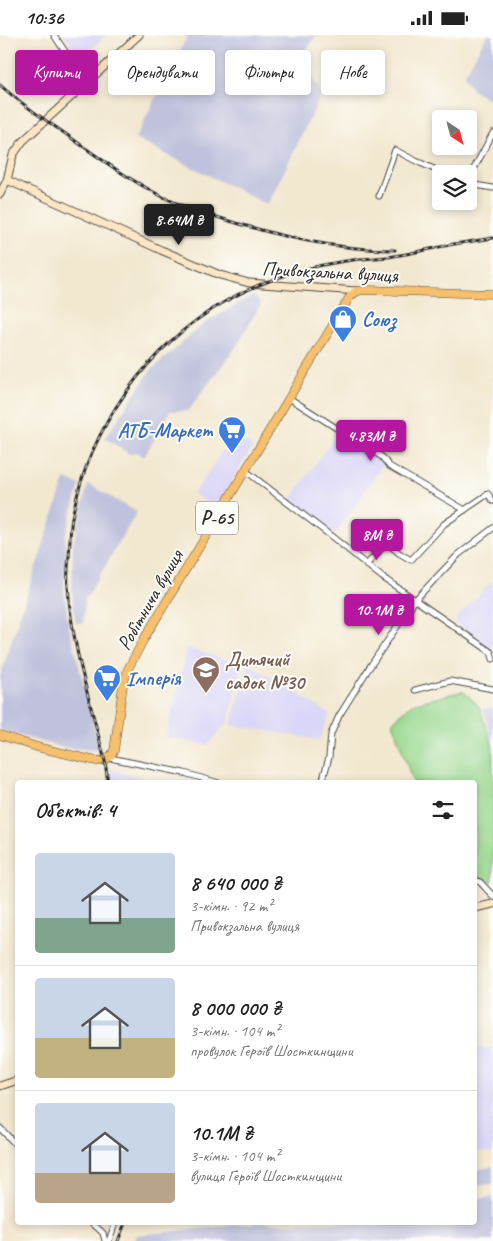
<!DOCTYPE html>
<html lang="uk">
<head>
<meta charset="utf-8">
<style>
	:root { --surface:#fff; --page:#f6f6f6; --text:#222; --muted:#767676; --line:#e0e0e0; --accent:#b5179e }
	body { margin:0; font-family:Caveat,sans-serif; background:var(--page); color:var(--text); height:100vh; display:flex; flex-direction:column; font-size:19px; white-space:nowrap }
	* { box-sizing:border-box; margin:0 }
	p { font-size:16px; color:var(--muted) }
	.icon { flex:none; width:28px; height:28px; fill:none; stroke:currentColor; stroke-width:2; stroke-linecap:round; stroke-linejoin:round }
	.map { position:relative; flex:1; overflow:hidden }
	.side { position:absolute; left:15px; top:745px; width:462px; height:445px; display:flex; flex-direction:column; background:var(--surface); border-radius:5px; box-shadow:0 2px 8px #0003 }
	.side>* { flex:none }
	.top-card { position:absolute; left:15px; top:15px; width:464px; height:45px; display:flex; gap:10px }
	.needle { width:32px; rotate:144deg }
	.buttons { position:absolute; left:432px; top:75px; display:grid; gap:10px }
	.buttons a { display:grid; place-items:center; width:45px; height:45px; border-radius:5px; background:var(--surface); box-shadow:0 2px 8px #0003; font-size:25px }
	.price { position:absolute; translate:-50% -42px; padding:0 11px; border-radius:5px; background:var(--accent); color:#fff; font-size:16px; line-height:32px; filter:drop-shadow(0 1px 2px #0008) }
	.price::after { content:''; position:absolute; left:50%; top:30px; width:15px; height:11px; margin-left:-8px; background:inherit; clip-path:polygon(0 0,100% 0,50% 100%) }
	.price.current { background:#222; color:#fff }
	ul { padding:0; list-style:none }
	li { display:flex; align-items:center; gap:15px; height:125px; padding:0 20px }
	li+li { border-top:1px solid var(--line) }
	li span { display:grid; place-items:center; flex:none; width:140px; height:100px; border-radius:5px; color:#555 }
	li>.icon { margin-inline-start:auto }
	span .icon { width:60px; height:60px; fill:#fffc; stroke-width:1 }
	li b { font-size:21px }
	h2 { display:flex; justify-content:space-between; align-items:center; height:60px; padding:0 20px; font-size:21px }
	.tag { padding:0 18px; border-radius:5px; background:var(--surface); box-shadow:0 2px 8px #0003; font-size:18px; line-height:45px }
	.tag.current { background:var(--accent); color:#fff }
	.status { display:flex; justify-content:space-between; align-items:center; height:35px; padding:0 25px; background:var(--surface); direction:ltr }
	.status svg { height:14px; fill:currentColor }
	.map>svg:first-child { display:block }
	.built { fill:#dad6f7 }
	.industrial { fill:#c0c2dd }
	.green { fill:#97d78d; stroke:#61815c }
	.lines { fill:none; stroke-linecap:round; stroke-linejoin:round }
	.street-casing { stroke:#494744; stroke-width:7 }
	.secondary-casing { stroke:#494744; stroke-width:9 }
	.primary-casing { stroke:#494744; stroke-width:9 }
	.street { stroke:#fff; stroke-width:5 }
	.secondary { stroke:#fce6c4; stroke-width:7 }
	.primary { stroke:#f7c06c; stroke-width:8 }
	.rail-casing { stroke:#2b2b2b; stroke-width:3 }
	.rail { stroke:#fdfcf7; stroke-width:1; stroke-dasharray:4; stroke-linecap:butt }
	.labels { text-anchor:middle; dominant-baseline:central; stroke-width:4; stroke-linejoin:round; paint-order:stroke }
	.shield { fill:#fdfcf7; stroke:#6a6a68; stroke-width:1 }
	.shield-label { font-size:19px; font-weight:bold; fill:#2b2b2b }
	.street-label { font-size:20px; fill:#2b2b2b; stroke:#fdfcf7 }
	.shop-label { font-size:20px; font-weight:bold; fill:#366cbe; stroke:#fdfcf7; text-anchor:start }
	.education-label { font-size:20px; font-weight:bold; fill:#785e54; stroke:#fdfcf7; text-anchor:start }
</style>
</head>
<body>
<div class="status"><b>10:36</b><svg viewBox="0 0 49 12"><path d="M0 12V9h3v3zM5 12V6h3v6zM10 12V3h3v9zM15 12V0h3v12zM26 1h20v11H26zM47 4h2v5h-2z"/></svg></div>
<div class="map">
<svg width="493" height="1206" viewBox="0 0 493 1206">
	<rect width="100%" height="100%" fill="#fdfcf7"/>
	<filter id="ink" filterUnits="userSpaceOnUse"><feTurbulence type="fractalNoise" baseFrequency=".02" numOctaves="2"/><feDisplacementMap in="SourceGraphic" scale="10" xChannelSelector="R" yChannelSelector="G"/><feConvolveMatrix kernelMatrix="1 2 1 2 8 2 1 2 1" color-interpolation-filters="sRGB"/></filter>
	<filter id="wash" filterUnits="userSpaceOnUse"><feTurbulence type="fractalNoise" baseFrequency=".0096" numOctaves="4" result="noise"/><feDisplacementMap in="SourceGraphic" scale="20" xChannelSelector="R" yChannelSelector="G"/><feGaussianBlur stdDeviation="1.12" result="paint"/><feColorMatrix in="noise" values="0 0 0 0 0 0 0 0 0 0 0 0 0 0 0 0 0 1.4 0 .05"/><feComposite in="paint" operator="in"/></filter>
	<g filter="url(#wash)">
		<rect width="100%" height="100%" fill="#f2e8d0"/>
		<path class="built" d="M64 0H107L81 23Z
			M337 398 384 428 335 500 290 465Z
			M234 399 253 412 215 472 193 459Z
			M493 545V610L490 612 456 589V583Z
			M187 613 242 630 228 687 208 710 166 702Z
			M248 628 330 679 319 705 231 690Z
			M109 734 144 743V747H111Z
			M477 1012 493 1014V1118L475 1116V1014Z"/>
		<path class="industrial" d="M188 0H316L300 27 322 58 268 170 135 104Z
			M487 0H493V67L473 56 464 41Z
			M253 260 261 268 236 312 188 376H170L144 422 138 417 129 419 105 403 151 335 205 288Z
			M65 444 80 450 65 501 66 523 64 554 68 587 100 715 64 713 0 695V641Z
			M88 449 137 477 85 565 83 589 76 588 72 559 73 510Z
			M483 673H493V710Z
			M493 1132V1149L475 1151V1135Z
			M493 1162V1206H134L137 1200 258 1188H475V1164Z"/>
		<path class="green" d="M463 656 479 671 493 712V843L492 847 475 839V748L413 747 392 687 412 669Z"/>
	</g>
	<g filter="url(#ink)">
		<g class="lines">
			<g class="street-casing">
				<path id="street" d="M54 0 86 48
					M469 143 493 98
					M469 149 493 153
					M379 161 395 115 416 126 445 139
					M289 363 382 422 389 431 465 475
					M246 436 331 501 382 542 491 617 493 624
					M366 530 387 508 399 518 411 525 444 489 488 459 493 466
					M415 655 450 646 493 654
					M110 723 184 738 219 748
					M322 748 329 722 331 699 339 681 369 633 415 565 458 520 493 493
					M475 845 480 847 493 861
					M0 1093 18 1112
					M92 1188 103 1198 105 1206
					M109 1206 115 1188"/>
			</g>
			<g class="secondary-casing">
				<path id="secondary" d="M7 145 161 215 220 240 249 248 357 256
					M0 159 7 145 13 120 23 106 139 0
					M475 873 493 869
					M0 1051 18 1045"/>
			</g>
			<g class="primary-casing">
				<path id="primary" d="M0 700 37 712 96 726C105 726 109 724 114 716L123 650 128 634 144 604 349 263 357 256 368 255 493 259"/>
			</g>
			<use href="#street" class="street"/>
			<use href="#secondary" class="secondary"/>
			<use href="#primary" class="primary"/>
			<g class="rail-casing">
				<path id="rail" d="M0 50C21 69 44 84 67 100 98 122 129 145 163 162 181 171 201 177 220 183 277 201 335 215 395 215
					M448 210 493 203
					M108 748 105 726C91 669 71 609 68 551 67 541 68 531 69 521 70 508 70 495 72 483 89 393 147 311 226 266 246 254 268 246 289 239 312 231 336 227 360 224 371 223 383 223 394 221 414 218 434 213 454 209
					M118 1206 125 1188"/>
			</g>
			<use href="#rail" class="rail"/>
		</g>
	</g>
	<defs>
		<g id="shop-pin" transform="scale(1.4375)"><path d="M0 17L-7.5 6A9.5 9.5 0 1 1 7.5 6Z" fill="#3f7fe0" stroke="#fdfcf7"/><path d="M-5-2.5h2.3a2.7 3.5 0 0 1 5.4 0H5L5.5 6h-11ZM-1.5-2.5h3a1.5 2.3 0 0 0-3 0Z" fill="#fff"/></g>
		<g id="supermarket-pin" transform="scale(1.4375)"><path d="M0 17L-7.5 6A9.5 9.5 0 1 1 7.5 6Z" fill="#3f7fe0" stroke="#fdfcf7"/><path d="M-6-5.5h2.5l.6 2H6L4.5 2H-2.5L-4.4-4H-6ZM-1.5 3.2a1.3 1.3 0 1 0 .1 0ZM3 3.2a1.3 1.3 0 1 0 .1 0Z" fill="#fff"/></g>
		<g id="school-pin" transform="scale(1.4375)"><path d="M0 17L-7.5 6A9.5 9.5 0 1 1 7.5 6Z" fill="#8d6e63" stroke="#fdfcf7"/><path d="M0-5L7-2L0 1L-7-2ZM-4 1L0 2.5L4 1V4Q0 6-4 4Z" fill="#fff"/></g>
	</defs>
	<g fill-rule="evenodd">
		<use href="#shop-pin" x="343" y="284"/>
		<use href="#supermarket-pin" x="232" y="395"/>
		<use href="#school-pin" x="206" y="635"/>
		<use href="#supermarket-pin" x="107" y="643"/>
	</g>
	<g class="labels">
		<rect class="shield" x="196" y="466.5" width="42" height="33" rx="4"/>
		<g class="shield-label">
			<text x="217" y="483">Р-65</text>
		</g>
		<g class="street-label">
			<text transform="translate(330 237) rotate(3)">Привокзальна вулиця</text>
			<text transform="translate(150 565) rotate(-60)">Робітнича вулиця</text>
		</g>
		<g class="shop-label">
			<text x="362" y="284">Союз</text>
			<text x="213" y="395" text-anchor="end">АТБ-Маркет</text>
			<text x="126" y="643">Імперія</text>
		</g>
		<g class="education-label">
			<text x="225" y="624">Дитячий<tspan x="225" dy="23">садок №30</tspan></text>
		</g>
	</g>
</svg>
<div class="buttons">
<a><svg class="needle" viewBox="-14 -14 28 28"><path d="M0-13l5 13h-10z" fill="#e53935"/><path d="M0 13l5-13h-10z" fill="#767676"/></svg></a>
<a><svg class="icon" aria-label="layers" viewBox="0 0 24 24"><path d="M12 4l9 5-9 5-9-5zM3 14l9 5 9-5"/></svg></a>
</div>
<b class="price current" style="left:179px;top:211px">8.64M ₴</b>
<b class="price" style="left:371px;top:427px">4.83M ₴</b>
<b class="price" style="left:377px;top:526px">8M ₴</b>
<b class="price" style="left:379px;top:601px">10.1M ₴</b>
<div class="top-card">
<a class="tag current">Купити</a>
<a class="tag">Орендувати</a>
<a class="tag">Фільтри</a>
<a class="tag">Нове</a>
</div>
<section class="side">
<h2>Об’єктів: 4<svg class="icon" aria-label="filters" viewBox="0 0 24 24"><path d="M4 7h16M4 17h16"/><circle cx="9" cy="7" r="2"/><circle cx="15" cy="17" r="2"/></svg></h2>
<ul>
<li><span style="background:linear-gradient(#c9d6e8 65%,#7fa58c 0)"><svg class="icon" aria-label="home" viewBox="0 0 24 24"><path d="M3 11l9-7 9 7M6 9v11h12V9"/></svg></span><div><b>8 640 000 ₴</b><p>3-кімн. · 92 m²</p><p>Привокзальна вулиця</p></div></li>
<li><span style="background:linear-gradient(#c9d6e8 60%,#c2b280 0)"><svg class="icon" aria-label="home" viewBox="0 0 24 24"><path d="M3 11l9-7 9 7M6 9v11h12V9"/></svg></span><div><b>8 000 000 ₴</b><p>3-кімн. · 104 m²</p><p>провулок Героїв Шосткинщини</p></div></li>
<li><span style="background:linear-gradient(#c9d6e8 70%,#b9a48a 0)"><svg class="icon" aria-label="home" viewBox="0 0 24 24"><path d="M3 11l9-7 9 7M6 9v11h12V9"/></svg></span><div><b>10.1M ₴</b><p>3-кімн. · 104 m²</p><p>вулиця Героїв Шосткинщини</p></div></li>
</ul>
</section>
</div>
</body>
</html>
